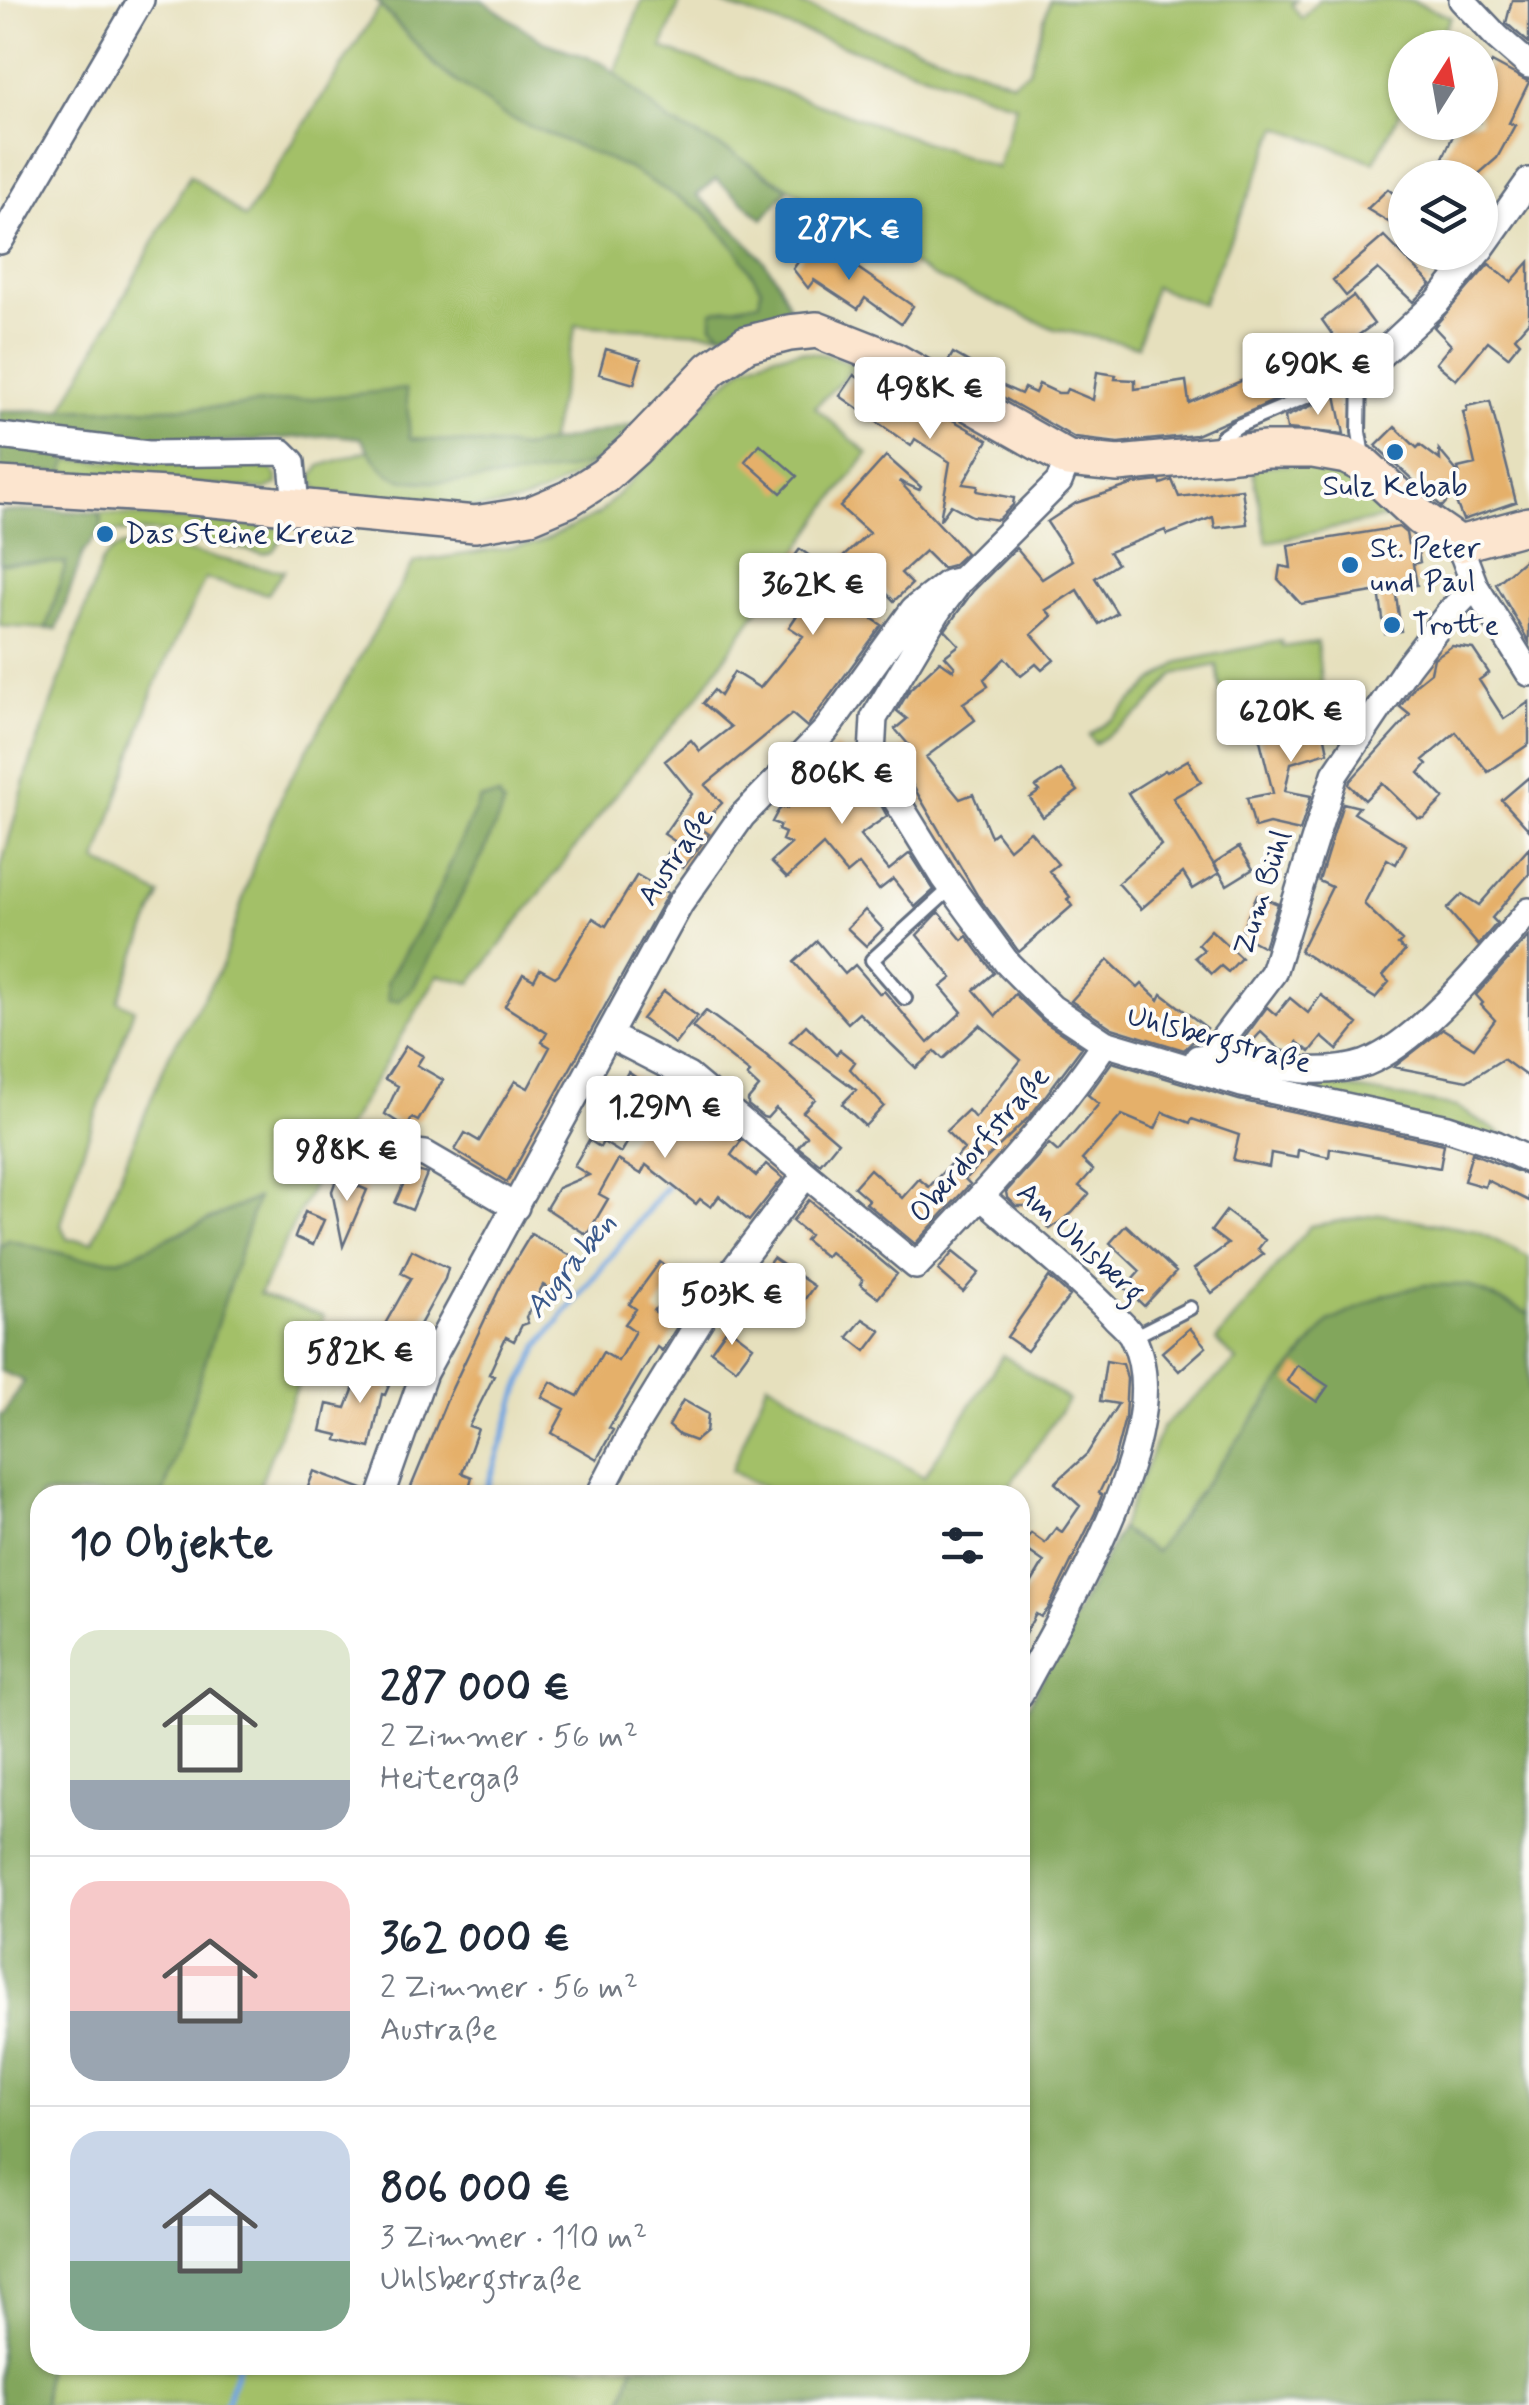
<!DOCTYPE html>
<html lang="de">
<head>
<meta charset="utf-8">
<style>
	:root { --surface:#fff; --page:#f2f2f3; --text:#1f2937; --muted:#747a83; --line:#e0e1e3; --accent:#1f6fb2 }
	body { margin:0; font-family:Mynerve,sans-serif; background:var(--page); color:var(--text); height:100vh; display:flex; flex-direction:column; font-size:38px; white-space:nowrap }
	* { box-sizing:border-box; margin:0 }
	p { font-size:32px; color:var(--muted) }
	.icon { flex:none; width:55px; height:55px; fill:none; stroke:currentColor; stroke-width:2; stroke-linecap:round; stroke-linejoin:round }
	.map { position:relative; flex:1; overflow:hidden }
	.details { position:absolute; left:30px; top:1485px; width:1000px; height:890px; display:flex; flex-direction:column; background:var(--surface); border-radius:30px; box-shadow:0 2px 8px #0004 }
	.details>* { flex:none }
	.needle { width:65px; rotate:11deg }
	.buttons { position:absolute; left:1388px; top:30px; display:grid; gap:20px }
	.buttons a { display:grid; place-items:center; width:110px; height:110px; border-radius:50%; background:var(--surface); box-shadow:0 2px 8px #0004; font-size:50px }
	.price { position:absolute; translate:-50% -85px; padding:0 22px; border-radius:10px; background:#fff; color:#222; font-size:32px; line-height:65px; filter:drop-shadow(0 2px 5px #0008) }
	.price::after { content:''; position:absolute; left:50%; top:60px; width:30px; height:22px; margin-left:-15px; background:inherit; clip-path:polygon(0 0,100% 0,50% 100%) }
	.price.selected { background:var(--accent); color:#fff }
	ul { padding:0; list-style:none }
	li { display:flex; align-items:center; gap:30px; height:250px; padding:0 40px }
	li+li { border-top:2px solid var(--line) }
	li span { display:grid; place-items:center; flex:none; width:280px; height:200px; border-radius:30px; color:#555 }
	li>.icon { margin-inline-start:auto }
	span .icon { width:120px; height:120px; fill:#fffc; stroke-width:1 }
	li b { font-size:42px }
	h2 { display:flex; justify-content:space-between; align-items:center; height:120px; padding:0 40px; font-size:42px }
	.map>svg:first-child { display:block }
	.green { fill:#a3c067; stroke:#5f7862; stroke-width:2.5; fill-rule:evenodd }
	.forest { fill:#82a65c; stroke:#4e6a5d; stroke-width:2.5 }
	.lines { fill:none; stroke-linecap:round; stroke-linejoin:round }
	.stream { stroke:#73a6df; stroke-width:6 }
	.building { fill:#e5b06b }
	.lane-casing { stroke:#626d7f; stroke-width:18 }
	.street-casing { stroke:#626d7f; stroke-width:30 }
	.secondary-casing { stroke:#626d7f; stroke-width:40 }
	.lane { stroke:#fff; stroke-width:12 }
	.street { stroke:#fff; stroke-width:25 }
	.secondary { stroke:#fce5cf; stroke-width:35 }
	.poi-dot { fill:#1f6fb2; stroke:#fdfcf7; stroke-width:4 }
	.labels { text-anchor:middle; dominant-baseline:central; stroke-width:8; stroke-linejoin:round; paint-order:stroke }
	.poi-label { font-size:30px; fill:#1b2f5e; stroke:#fdfcf7; text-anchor:start }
	.street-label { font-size:30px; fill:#1b2f5e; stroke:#fdfcf7 }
	.water-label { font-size:32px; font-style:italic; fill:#3a598b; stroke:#fdfcf7 }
</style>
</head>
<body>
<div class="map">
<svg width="1529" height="2405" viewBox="0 0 1529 2405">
	<rect width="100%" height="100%" fill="#fdfcf7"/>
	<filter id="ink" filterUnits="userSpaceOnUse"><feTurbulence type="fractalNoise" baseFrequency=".01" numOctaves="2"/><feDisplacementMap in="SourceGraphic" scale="20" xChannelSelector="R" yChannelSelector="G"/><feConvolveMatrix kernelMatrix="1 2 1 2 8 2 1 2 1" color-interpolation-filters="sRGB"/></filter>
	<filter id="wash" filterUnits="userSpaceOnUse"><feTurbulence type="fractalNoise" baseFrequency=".0048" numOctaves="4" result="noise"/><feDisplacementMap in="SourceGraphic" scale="40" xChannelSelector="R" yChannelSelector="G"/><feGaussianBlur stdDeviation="2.25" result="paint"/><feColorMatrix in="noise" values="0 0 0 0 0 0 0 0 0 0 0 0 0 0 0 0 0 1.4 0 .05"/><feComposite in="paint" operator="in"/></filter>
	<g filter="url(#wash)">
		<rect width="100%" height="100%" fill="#e6e0bd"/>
		<path class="green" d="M642 0H681L662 48 997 168 1016 105 710 0H789L1012 82 1028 72 1050 0H1297L1292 5 1302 19 1319 0H1410L1451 17 1434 47 1405 48V103L1374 162 1278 127 1202 304 1154 287 1138 346 1055 329 932 276 731 152 669 122 615 73Z
			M380 6 438 68 628 168 703 212 737 250 761 287 760 302 712 324 723 333 576 325 549 443 525 448 409 438 406 390 225 407 62 410 190 175 245 218Z
			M801 351 827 355 857 365 815 407 868 454 829 505 698 697 638 766 471 983 438 975 315 1181 259 1295 324 1316 256 1495H163L256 1198 120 1260 79 1258 8 1240 0 1248V871L30 764 102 561C108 555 112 549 120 547 153 536 242 569 284 570L268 594 205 579 155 685 97 861 160 895 118 1001 134 1009 79 1162 61 1225 67 1239 93 1242 169 1055 222 966 257 854 285 789 414 562 538 543 599 514 717 390 745 366 773 355ZM497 796 503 805 484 852 414 986 387 982 428 913 480 799Z
			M369 450 372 456 534 474 598 461C571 479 539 499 507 505 454 516 374 498 319 492L312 478 320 466Z
			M68 460 269 466 277 476V484L266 490 63 473Z
			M1301 464C1349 473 1357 482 1390 517L1267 542 1252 466Z
			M99 513 282 528 283 536 273 551 264 554 156 532H99L102 521Z
			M67 562 46 629 0 626V563Z
			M1281 641 1282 647 1317 642 1323 701 1225 720 1217 665 1175 674 1144 710 1095 744 1089 735 1113 719 1154 681 1180 662Z
			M1221 1065 1457 1107 1523 1147 1272 1084Z
			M1381 1214 1476 1231 1529 1257V1314L1467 1285 1329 1322 1286 1375 1155 1552 1120 1529 1163 1426 1237 1361 1216 1341 1310 1226Z
			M1003 1355 1068 1400 1003 1495H780L731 1471 768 1382 924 1477Z
			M47 2365H634L621 2405H44Z"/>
		<path class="forest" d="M376 0H482L544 42 602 62 669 122 731 152 788 189 763 219 716 179 697 195C733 229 782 266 791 317L749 321 723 333 712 325V311L759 302 761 288 737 250 703 212 628 168 503 115 438 68Z
			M406 389 410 438 525 448 636 424C625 435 611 454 597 461 568 475 426 489 397 478 382 472 369 452 361 438L334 435 177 445 0 432V411L225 407Z
			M0 443 52 452 68 460 63 473 0 472Z
			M45 510 99 513 102 521 99 532 83 553 57 629H46L66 563H0V512Z
			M498 796 504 805 484 852 414 986 399 1001 388 1000 387 982 428 913 480 799Z
			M257 1198 163 1495H40V2365H47L44 2405H0V1414H4L24 1381 0 1371V1248L8 1240 79 1258 120 1260Z
			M1425 1285H1467L1529 1314V2405H622L634 2365H1020V1721L1120 1529 1155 1552 1286 1375 1329 1322 1385 1295Z"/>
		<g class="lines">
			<path class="stream" d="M485 1495 519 1389 539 1346 666 1187
				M226 2405 238 2365"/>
		</g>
		<g id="blocks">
			<path class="building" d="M1512 0H1529V43L1506 23Z
				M1492 62 1529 82 1509 123 1515 125 1497 158 1474 178H1434L1459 122H1480V85Z
				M1388 189 1405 203V232L1367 209Z
				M1384 236 1431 284 1413 302 1378 269 1346 296 1333 280Z
				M810 245 843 264 846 260 913 306 901 324 865 298 858 309 814 280 808 288 793 269Z
				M1529 262V321L1515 337 1520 342 1508 357 1488 341 1456 380 1436 363 1451 345 1434 327 1489 264 1511 282Z
				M1353 296 1374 324 1346 344H1339L1322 320Z
				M606 349 641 359 634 384 599 374Z
				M1283 352 1287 364 1310 354 1324 379 1196 435 1118 443 1075 438 946 365 953 353 990 374 987 379 1021 394 1024 388 1035 393 1039 384 1058 393H1065L1067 389 1093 400 1097 372 1116 375 1115 379 1135 380V389L1186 381 1189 403 1253 376 1250 370Z
				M871 374 988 440 963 484 978 486 977 491 1014 498 1013 505 998 520 972 516 951 505 940 520 950 462 915 439 911 446 840 396 854 375 866 383Z
				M1336 395 1344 434 1287 429 1285 417Z
				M1490 401 1516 502 1463 520 1453 494 1442 507 1376 446 1395 427 1417 448 1420 445 1440 460 1439 450 1460 475 1458 468 1475 464 1463 412 1467 411V406Z
				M760 444 797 476 781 493 745 461Z
				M886 456 921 487 919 490 899 481 966 553 953 565 942 568 925 551 901 573 912 584 894 601 869 575 842 599 882 625 807 727 792 714 705 785 722 803 699 827 709 834 683 868 666 856 676 842 664 834 692 794 665 761 691 740 700 751 731 727 703 703 714 690 720 696 734 672 760 688 803 636 789 627 804 605 774 584 800 549 829 570 869 533 840 507Z
				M1172 480 1179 497 1242 489 1247 524 1215 528 1213 517 1167 535 1165 530 1109 552 1117 564 1095 578 1117 613 1099 624 1077 590 1046 610 1052 616 1032 634 1054 660 1042 670 1036 664 1021 676 1005 658 984 679 988 686 963 703 975 720 926 757 960 799 973 794 991 836 996 832 1009 849 1030 831 1058 864 1049 871 1070 897 1067 899 1072 906 1019 952 977 895 906 774 892 757 908 744 895 729 907 719 897 711 910 689 940 661 953 670 955 667 945 656 959 645 945 630 973 591 1016 548 1042 579 1072 560 1047 522 1076 503 1134 484 1160 481 1161 484Z
				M1399 527 1406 533 1408 544 1416 543 1420 562 1413 564 1417 585 1395 588 1401 631 1385 633 1379 591 1301 604 1278 579 1280 566 1291 568 1288 545Z
				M1529 556V642L1496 584Z
				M1452 646 1473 649 1489 673 1479 680 1504 719 1529 702V744L1488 772 1456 732 1423 760 1427 764 1419 773 1444 798 1424 818H1418L1382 783 1365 800 1349 785 1350 781 1410 715 1400 707 1416 684 1431 672 1434 658Z
				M1346 708 1349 724 1346 728 1324 733 1328 752 1291 763 1285 791 1311 796 1300 831 1269 824 1255 828 1247 798 1273 793 1259 736 1264 735 1262 726Z
				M836 747 864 773 887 816 860 835 889 870 910 853 934 890 915 907 893 879 879 890 859 864 847 874 823 845 787 878 771 862 791 844 782 840 785 833 778 830 780 825 772 822 778 811 782 807 787 808 795 792Z
				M1188 760 1201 782 1173 798 1219 873 1193 889 1183 873 1141 909 1118 883 1161 845 1128 793 1165 770 1167 772Z
				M1061 770 1078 791 1043 817 1030 798 1040 791 1036 787Z
				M1529 777V830L1502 800Z
				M1343 803 1359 807 1354 813 1406 845 1396 864 1387 859 1364 904 1402 941 1398 945 1405 951 1383 976 1389 982 1375 998 1300 951 1332 887 1319 881Z
				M1239 847 1253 869 1227 885 1214 863Z
				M1529 848V874L1492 918 1497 923 1478 945 1447 909 1462 894 1479 905Z
				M637 875 668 893 507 1182 455 1150 465 1133 479 1141 515 1081 528 1088 550 1047 542 1042 547 1033 505 1006 523 974 534 980 540 969 555 977 559 974 593 918 606 926Z
				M1257 895 1278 904 1264 947 1240 934Z
				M865 910 883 929 866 946 847 928Z
				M939 912 962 940 967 936 994 973 974 990 996 1016 1015 994 1043 1021 1082 1047 1031 1115 965 1179 970 1184 915 1244 866 1203 869 1200 854 1187 870 1169 902 1198 919 1179 929 1187 964 1149 946 1131 968 1110 975 1118 1021 1060 980 1025 943 1059 935 1051 916 1068 859 1013 848 1023 794 962 817 941 845 974 855 965 880 994 884 991 928 1043 962 1012 941 987 952 978 917 935Z
				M1211 930 1241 958 1228 972 1221 966 1212 974 1195 957 1204 950 1198 944Z
				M1529 936V1078L1503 1059 1467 1081 1394 1067 1443 1029 1474 1048 1495 1020 1481 1005 1483 1003 1476 995Z
				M1108 960 1138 988 1142 984 1159 1000 1162 994 1207 1028 1184 1050 1112 1028 1071 1001Z
				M664 991 697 1016 675 1044 642 1019Z
				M1321 995 1358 1024 1337 1050 1322 1037 1310 1052 1297 1042 1295 1053 1280 1050 1261 1032 1249 1045 1242 1041 1267 1007 1276 1015 1290 998 1308 1013Z
				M706 1011 766 1055 815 1099 803 1112 838 1142 820 1164 798 1147 807 1136 776 1108 767 1118 763 1117 748 1105V1100L759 1087 747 1076 750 1073 692 1027Z
				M806 1025 836 1055 840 1050 855 1062 850 1069 884 1106 865 1126 842 1104 856 1090 790 1041Z
				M406 1046 423 1056 417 1065 443 1080 418 1121 412 1118 407 1128 385 1114 398 1086 385 1079Z
				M1112 1062 1239 1100 1444 1144 1440 1168 1330 1148 1329 1157 1298 1150 1297 1158 1271 1153 1269 1167 1233 1160 1239 1135 1192 1119 1190 1123 1163 1112 1155 1129 1122 1115 1082 1160 1093 1170 1079 1186 1089 1194 1072 1213 1050 1229 1032 1206H1016L1007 1197 1006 1192 1049 1144 1058 1152 1099 1104 1088 1095Z
				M628 1072 715 1130 720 1124 741 1141 731 1155 756 1176 766 1164 783 1178 749 1221 719 1196 711 1207 700 1199 696 1204 646 1165 641 1174 618 1160 599 1194 608 1199 587 1235 546 1208 558 1188 589 1175 574 1166 589 1140 600 1147 603 1142 621 1153 642 1118 612 1100Z
				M1472 1153 1529 1176V1201L1487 1180 1485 1187 1464 1181Z
				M410 1169 427 1174 412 1210 395 1203Z
				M337 1177 367 1190 343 1246 332 1191Z
				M809 1200 897 1274 878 1298 860 1284 863 1280 830 1252 826 1257 805 1240 809 1235 792 1221Z
				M1226 1211 1265 1240 1258 1249 1264 1254 1212 1293 1194 1269 1228 1244 1211 1231Z
				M305 1212 324 1220 313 1245 295 1237Z
				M1126 1225 1176 1272 1144 1306 1125 1288 1140 1271 1110 1243Z
				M531 1234 571 1256 552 1290 543 1285 526 1317 528 1323 522 1325 514 1341 506 1337 489 1374 494 1376 469 1426 478 1429 462 1473 472 1477 467 1494 442 1487 439 1495H432L411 1487 449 1395 505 1277Z
				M412 1250 448 1268 445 1279 412 1339 385 1324 411 1278 401 1273Z
				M953 1252 979 1273 963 1292 938 1270Z
				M773 1258 814 1286 797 1310 756 1282Z
				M660 1262 679 1276 654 1311 677 1327 662 1351 657 1347 609 1428 613 1430 597 1459 552 1433 565 1409 542 1397 551 1382 578 1396 603 1352 618 1361 635 1331 625 1324 636 1309 629 1304Z
				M1049 1277 1070 1296 1027 1351 1007 1337Z
				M863 1319 881 1331 866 1351 848 1337Z
				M728 1327 753 1346 736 1369 711 1351Z
				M1190 1328 1206 1347 1179 1371 1162 1352Z
				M366 1356 395 1371 385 1395 382 1394 370 1448 337 1440 338 1435 321 1431 327 1404 346 1408Z
				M1106 1361 1123 1364 1127 1378 1125 1418 1113 1464 1099 1493 1102 1495 1095 1513 1048 1609 1041 1617 1036 1614 1020 1643V1602L1044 1562 1021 1546 1031 1533 1045 1543 1056 1528 1062 1532 1080 1506 1055 1483 1087 1454 1118 1404 1100 1401Z
				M1297 1365 1328 1386 1317 1402 1287 1381Z
				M683 1400 708 1414 706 1432 695 1441 679 1435 669 1426Z
				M314 1471 366 1490 365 1495H305Z"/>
		</g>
	</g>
	<g filter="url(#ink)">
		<use href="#blocks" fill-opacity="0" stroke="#626d7f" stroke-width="2.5"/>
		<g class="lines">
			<g class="lane-casing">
				<path id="lane" d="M1217 452 1222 437 1238 426 1360 374 1359 432 1363 456
					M905 998 872 960 951 888
					M1133 1337 1190 1308"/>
			</g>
			<g class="street-casing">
				<path id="street" d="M1462 0 1498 38 1529 65
					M0 241 141 0
					M1480 250 1529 181
					M1360 374 1438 301 1478 252
					M0 436 148 454 282 452 292 462 296 506
					M1459 544 1475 586 1529 673
					M955 588 939 609 874 718 872 755 897 801 944 877 1007 963 1052 1008 1105 1043 1242 1084 1448 1128 1496 1144 1529 1160
					M610 1036 688 1076 916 1266C983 1195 1050 1124 1105 1043
					M1211 1055 1273 973 1335 774 1408 666 1449 613 1475 586
					M1198 1058C1221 1053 1276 1068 1305 1070 1324 1071 1348 1069 1366 1063 1422 1041 1489 956 1529 911
					M364 1147 425 1154 516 1207
					M982 1197C1025 1236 1073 1273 1113 1315 1119 1322 1130 1330 1133 1338 1179 1430 1063 1611 1020 1694
					M381 1495 424 1373 680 904 742 816 826 730 913 610 948 583 961 580 1059 482 1068 459
					M599 1495 632 1431 721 1286 805 1176"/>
			</g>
			<g class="secondary-casing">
				<path id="secondary" d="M0 485 183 496 475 524 530 515 568 499 604 476 634 449 711 369 746 344 789 333 817 330 893 360 1068 459 1118 464 1266 450H1313L1347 456 1364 465 1420 517 1459 544 1529 525"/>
			</g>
			<use href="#lane" class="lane"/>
			<use href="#street" class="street"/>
			<use href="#secondary" class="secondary"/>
		</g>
	</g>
	<g class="poi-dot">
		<circle cx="1395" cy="452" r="10"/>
		<circle cx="105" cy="534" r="10"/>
		<circle cx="1350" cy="565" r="10"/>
		<circle cx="1392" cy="625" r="10"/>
	</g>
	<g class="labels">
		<g class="poi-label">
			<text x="1395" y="486" text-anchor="middle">Sulz Kebab</text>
			<text x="125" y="534">Das Steine Kreuz</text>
			<text x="1370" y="548">St. Peter<tspan x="1370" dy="34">und Paul</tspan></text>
			<text x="1412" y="625">Trotte</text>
		</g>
		<g class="street-label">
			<text transform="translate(676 857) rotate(-56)">Austraße</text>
			<text transform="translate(1263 893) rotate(-72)">Zum Bühl</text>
			<text transform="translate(1219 1040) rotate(15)">Uhlsbergstraße</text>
			<text transform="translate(980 1145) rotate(-49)">Oberdorfstraße</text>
			<text transform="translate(1080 1243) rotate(43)">Am Uhlsberg</text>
		</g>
		<g class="water-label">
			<text transform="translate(571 1266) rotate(-51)">Augraben</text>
		</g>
	</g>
</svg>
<div class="buttons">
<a><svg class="needle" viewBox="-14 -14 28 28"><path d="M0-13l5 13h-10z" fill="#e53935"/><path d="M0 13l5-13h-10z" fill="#747a83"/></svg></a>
<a><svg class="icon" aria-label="layers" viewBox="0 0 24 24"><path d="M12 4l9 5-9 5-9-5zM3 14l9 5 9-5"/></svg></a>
</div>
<b class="price selected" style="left:849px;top:283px">287K €</b>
<b class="price" style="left:1318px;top:418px">690K €</b>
<b class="price" style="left:930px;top:442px">498K €</b>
<b class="price" style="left:813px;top:638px">362K €</b>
<b class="price" style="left:1291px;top:765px">620K €</b>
<b class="price" style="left:842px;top:827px">806K €</b>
<b class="price" style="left:665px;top:1161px">1.29M €</b>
<b class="price" style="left:347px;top:1204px">988K €</b>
<b class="price" style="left:732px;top:1348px">503K €</b>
<b class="price" style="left:360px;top:1406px">582K €</b>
<section class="details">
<h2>10 Objekte<svg class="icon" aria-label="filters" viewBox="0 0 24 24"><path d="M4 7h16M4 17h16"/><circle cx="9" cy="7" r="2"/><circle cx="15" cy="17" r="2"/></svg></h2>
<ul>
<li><span style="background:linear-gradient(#dfe7d0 75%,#9aa5b1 0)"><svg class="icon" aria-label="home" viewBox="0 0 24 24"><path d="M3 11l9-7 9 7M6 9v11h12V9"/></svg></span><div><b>287 000 €</b><p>2 Zimmer · 56 m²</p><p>Heitergaß</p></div></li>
<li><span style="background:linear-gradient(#f6c9c9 65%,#9aa5b1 0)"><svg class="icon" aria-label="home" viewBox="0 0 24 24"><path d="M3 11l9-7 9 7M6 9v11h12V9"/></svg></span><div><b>362 000 €</b><p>2 Zimmer · 56 m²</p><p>Austraße</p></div></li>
<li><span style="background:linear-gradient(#c9d6e8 65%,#7fa58c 0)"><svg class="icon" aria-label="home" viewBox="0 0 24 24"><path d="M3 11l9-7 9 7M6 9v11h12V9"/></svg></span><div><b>806 000 €</b><p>3 Zimmer · 110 m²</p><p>Uhlsbergstraße</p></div></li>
</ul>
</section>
</div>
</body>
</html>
